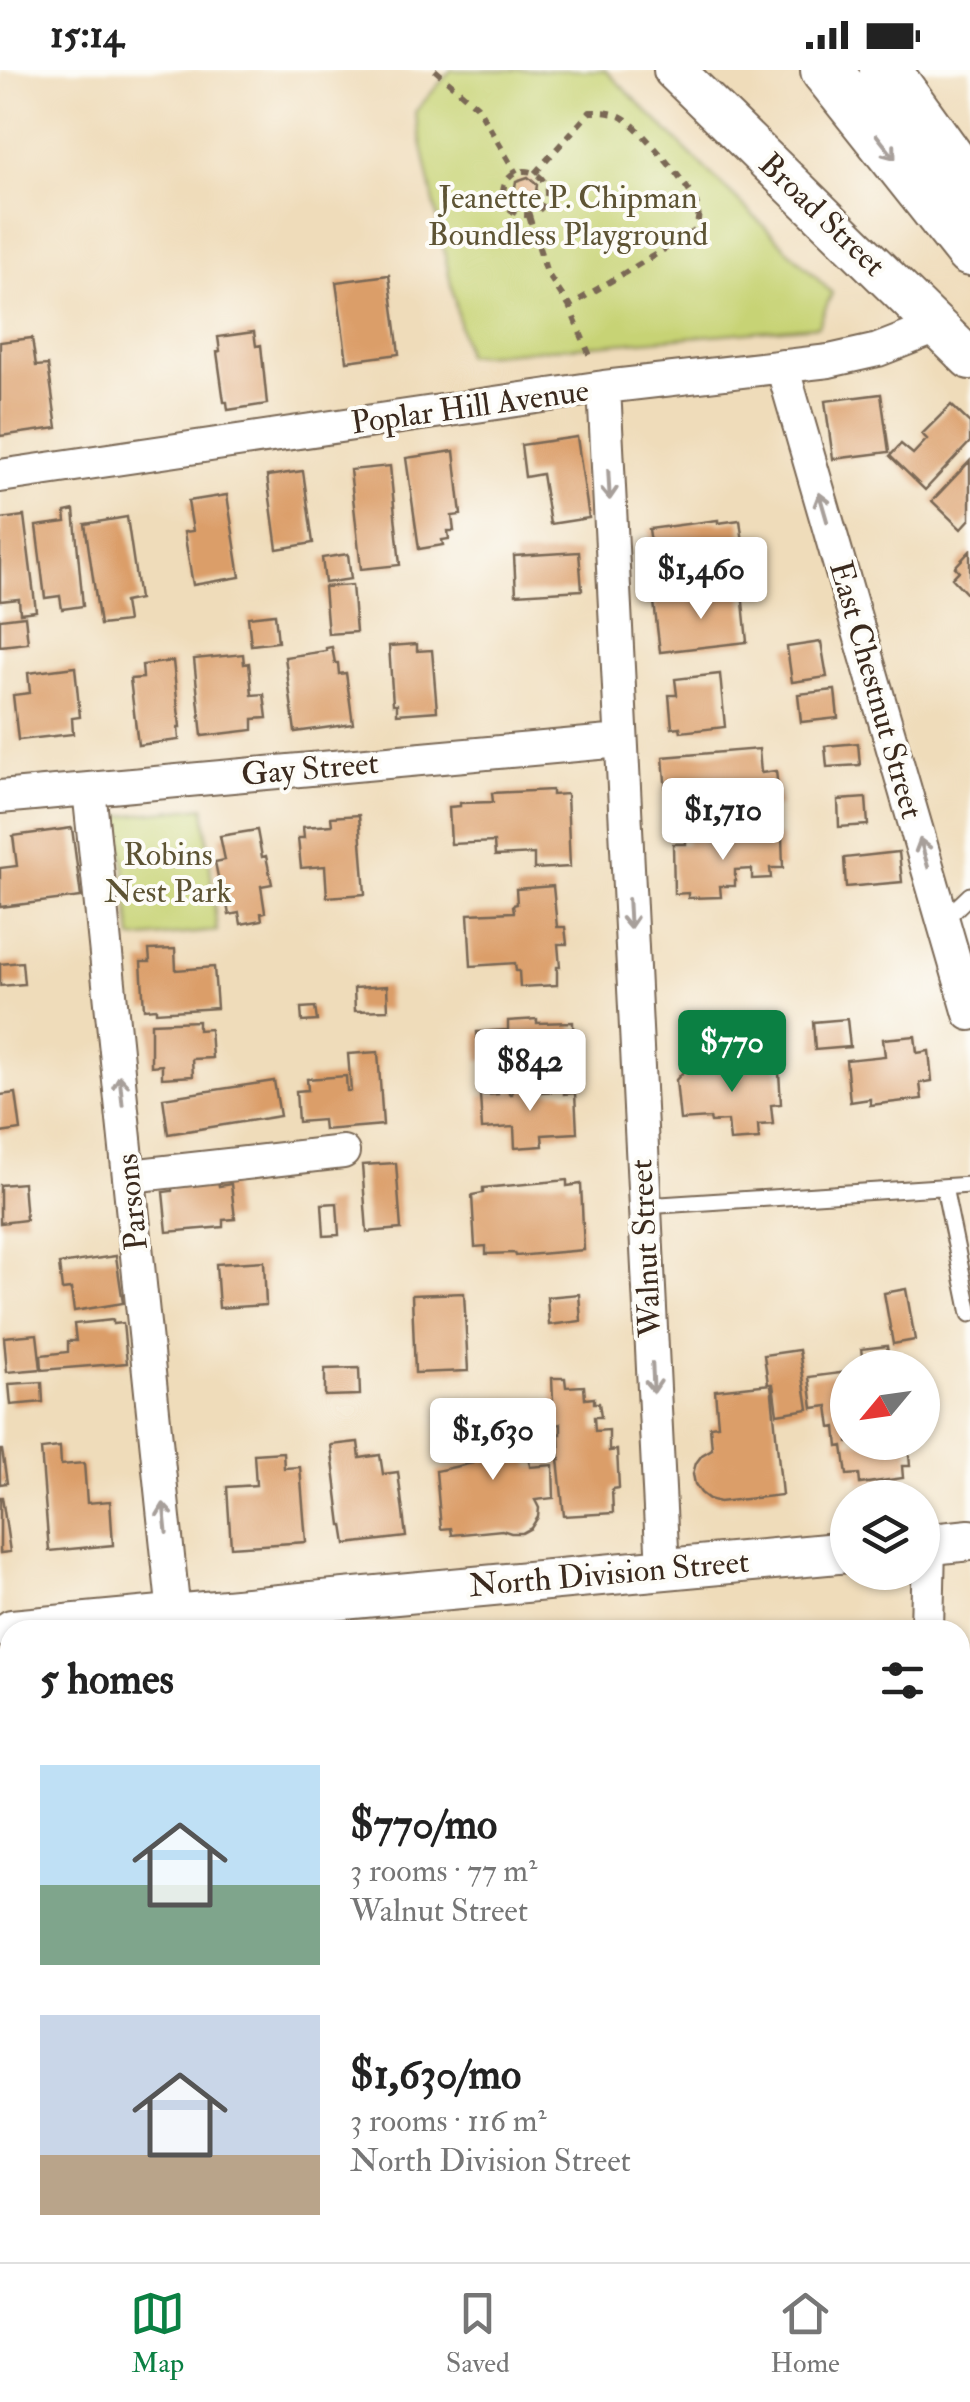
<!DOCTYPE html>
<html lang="en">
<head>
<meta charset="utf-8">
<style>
	:root { --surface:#fff; --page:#f6f6f6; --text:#222; --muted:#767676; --line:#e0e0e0; --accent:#0b8043 }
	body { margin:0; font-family:"IM FELL Double Pica",serif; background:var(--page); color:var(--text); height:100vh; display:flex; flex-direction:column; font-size:38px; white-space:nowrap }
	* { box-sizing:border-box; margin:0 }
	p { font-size:32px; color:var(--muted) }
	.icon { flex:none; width:55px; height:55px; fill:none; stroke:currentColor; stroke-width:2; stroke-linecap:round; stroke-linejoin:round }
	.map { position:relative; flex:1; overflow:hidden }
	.details { position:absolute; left:0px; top:1550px; width:970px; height:642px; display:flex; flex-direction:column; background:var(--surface); border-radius:30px 30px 0 0; box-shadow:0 2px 8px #0004 }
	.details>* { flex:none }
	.needle { width:65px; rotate:241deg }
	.buttons { position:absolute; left:830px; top:1280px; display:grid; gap:20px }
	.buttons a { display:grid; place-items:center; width:110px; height:110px; border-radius:50%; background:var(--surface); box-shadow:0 2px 8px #0004; font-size:50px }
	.price { position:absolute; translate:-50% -85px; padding:0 22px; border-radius:10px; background:#fff; color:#222; font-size:32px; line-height:65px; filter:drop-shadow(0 2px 5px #0008) }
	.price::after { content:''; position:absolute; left:50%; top:60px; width:30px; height:22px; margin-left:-15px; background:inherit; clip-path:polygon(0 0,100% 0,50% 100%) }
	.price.active { background:var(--accent); color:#fff }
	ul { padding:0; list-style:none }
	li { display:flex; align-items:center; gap:30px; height:250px; padding:0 40px }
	li span { display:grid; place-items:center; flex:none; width:280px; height:200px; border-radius:0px; color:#555 }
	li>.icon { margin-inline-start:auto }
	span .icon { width:120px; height:120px; fill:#fffc; stroke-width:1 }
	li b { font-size:42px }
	h2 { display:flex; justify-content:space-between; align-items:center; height:120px; padding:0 40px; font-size:42px }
	.status { display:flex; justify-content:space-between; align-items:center; height:70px; padding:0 50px; background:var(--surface); direction:ltr }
	.status svg { height:28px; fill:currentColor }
	.tabs { display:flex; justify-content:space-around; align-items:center; height:140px; border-top:2px solid var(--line); background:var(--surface); font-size:28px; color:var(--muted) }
	.tabs a { display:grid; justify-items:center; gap:5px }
	.tabs .active { color:var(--accent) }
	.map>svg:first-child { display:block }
	.green { fill:#c7d375; stroke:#817e4a; stroke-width:2.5 }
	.building { fill:#db9e69 }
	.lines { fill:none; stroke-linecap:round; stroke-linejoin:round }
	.service-casing { stroke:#7a6855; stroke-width:19 }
	.minor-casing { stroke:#7a6855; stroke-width:36 }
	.tertiary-casing { stroke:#7a6855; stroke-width:44 }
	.primary-casing { stroke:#7a6855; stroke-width:54 }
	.path { stroke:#7a6855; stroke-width:6; stroke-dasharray:8 8; stroke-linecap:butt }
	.service { stroke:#fff; stroke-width:15 }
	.minor { stroke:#fff; stroke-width:32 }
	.tertiary { stroke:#fff; stroke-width:40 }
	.primary { stroke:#fff; stroke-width:50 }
	.oneway { stroke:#a79f9a }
	.labels { text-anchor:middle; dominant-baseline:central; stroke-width:8; stroke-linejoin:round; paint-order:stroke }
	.park-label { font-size:32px; fill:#5e5434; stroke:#fdfcf7 }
	.street-label { font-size:32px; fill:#3b2a1e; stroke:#fdfcf7 }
</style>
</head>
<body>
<div class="status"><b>15:14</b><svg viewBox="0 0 49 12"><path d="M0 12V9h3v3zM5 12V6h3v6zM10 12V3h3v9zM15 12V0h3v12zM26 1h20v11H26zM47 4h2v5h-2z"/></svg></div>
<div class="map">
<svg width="970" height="2192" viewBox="0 0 970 2192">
	<rect width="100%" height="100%" fill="#fdfcf7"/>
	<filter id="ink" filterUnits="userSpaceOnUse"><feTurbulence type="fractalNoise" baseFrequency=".01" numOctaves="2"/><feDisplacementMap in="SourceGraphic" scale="20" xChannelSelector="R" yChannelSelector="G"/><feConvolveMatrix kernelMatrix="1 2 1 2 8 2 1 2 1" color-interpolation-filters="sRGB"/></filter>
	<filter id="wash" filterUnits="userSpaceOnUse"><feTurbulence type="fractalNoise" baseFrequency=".0048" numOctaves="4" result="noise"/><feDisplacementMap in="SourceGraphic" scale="40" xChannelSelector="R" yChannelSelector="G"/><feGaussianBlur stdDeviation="2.25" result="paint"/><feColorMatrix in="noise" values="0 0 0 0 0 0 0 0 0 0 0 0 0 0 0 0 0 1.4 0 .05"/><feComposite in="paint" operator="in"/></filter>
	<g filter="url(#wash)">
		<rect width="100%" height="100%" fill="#efdcba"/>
		<path class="green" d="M451 0H605L832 223 818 256 466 286 415 42Z
			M204 737 217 861 132 869 119 746Z"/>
		<g id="blocks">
			<path class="building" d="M528 107 537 115 535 128 522 132 514 123 516 111Z
				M389 205 399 284 347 291 336 212Z
				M254 262 256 276 261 275 267 334 228 340 227 332H224L217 282 220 281 218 267Z
				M32 268 36 296 48 295 57 358 0 366V272Z
				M881 324 889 382 833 389 825 331Z
				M951 335 970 353V372L925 420 890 386 901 374 913 384 927 369 922 364Z
				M577 367 589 448 550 454 542 404 525 407 521 375Z
				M454 381 461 445 452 446 454 461H448L449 469 442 470 443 475 419 479 406 388Z
				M970 391V449L961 459 932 431Z
				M390 396 400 495 361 499 350 400Z
				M303 401 313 473 277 479 267 406Z
				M227 425 240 507 193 515 184 462 193 461 188 431Z
				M74 440 83 536 62 539 60 526 45 528 36 456 66 452 65 442Z
				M24 446 36 541 20 543 19 529 0 531V449Z
				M127 447 139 529 124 532 127 552 100 555 85 454Z
				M718 450V453L740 450 747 502 657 514 649 459Z
				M970 481V527L952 508 959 501 955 497Z
				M579 482 582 520 516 524 514 486Z
				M348 484 351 509 325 513 322 488Z
				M352 515 356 562 328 564 324 517Z
				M742 522 747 572 660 582 654 532Z
				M275 544 278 572 251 575 248 547Z
				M25 546 28 573 0 576V549Z
				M821 572 827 607 792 612 787 577Z
				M417 574V581L432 580 437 641 397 644V634H393L389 576Z
				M332 577 335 593H338L339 604 346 603 353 654 295 662 285 587 326 581V578Z
				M243 584 244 594 249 593 252 625 264 624 267 648 253 649V660L202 666 194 589Z
				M173 591 180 657H178L179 670 138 675 130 609 143 608 142 595Z
				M75 597 80 647 72 648 73 664 18 670 13 625 30 623 28 603Z
				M720 604 725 657 681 662 680 657 672 658 669 625H677L675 609Z
				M835 620 838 648 801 652 798 624Z
				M858 673 860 695 827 697 825 676Z
				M759 679 761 703 776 701 780 736 668 747 663 687Z
				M552 720V725L567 724 570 797 534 799V784L495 786 494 772 451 774 449 737 460 736V733L493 732 492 723Z
				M866 728 868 755 839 757 838 730Z
				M359 745 365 824 327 827 325 796 301 798 298 768H304L303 757 332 755 331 747Z
				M72 758 81 827 0 837V798L17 796 13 766Z
				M257 760 262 787 266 786 272 814 261 816 265 842 261 843 262 850 241 854 239 843 229 845 224 817H220L215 792 225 790 220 766Z
				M782 766 783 798H770L771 808 752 809V799L735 800V816H720L721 827 688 828V823L674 824 673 774H686V769Z
				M899 782 902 812 846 817 844 788Z
				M553 816 557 857H565L567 874H558L560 897H557V915L520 917 519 901H516L515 893 471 896 468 844 514 842 513 835 517 834 516 819Z
				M175 879 176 900 214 897 217 938 156 942V938L144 939 141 892H150L149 880Z
				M22 892 24 914 0 916V894Z
				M387 916 388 940 355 941 354 918Z
				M315 937 317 951 302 952 301 938Z
				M537 949V953L573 952 574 997 540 998V1009H512L511 989 478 990 477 962 508 960V951Z
				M847 949 850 977 815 980 813 952Z
				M198 951V960L210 959 212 988 192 989 193 1006 162 1008V995L151 996V953Z
				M915 966 917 983 929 981 932 1011 920 1013 922 1029 870 1035V1029L850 1032 846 990 885 986 883 969Z
				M378 982 383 1055 324 1060 323 1050 298 1052 296 1021 308 1020 307 1009 346 1006 347 1021H351L348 984Z
				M778 987 781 1034 771 1035 773 1054 758 1055 759 1069 730 1071 728 1051 711 1052 710 1048 680 1050 676 1010 685 1000 715 997V992Z
				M274 1011 280 1046 168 1064 163 1028Z
				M539 1017V1022L564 1021V1024L575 1023 577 1063 542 1065 543 1076 515 1078 514 1057 482 1059 480 1025 498 1024V1021L509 1020V1024H512V1018Z
				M16 1023 21 1060 0 1063V1025Z
				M396 1093 401 1159 367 1162 362 1095Z
				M567 1110V1116L581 1114 584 1180 516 1186 515 1183 486 1184V1176L475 1177 472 1125 483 1123V1118Z
				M218 1111 219 1116 231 1114 235 1149 223 1150V1157L167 1162 163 1122 172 1121V1117Z
				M23 1113 26 1150 0 1153V1115Z
				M337 1133 339 1165 324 1166 322 1134Z
				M116 1186 123 1233 74 1241 71 1219 62 1220 59 1194Z
				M264 1191 266 1235 219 1238 216 1194Z
				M906 1219 915 1270 893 1274 884 1223Z
				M464 1223 468 1301 415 1303 412 1225Z
				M579 1224 581 1251 549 1255 547 1227Z
				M113 1250V1254L123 1253 127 1293 42 1300 41 1285 68 1282V1271H76L74 1254Z
				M37 1264 41 1299 7 1302 4 1267Z
				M887 1276 890 1298H864L861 1279Z
				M799 1280 808 1339 777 1344 773 1314H768L764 1285Z
				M359 1298 360 1325 325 1326V1299Z
				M848 1302V1372H908L910 1396H902L903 1408 860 1414 859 1404 847 1405 843 1376 838 1377 836 1357 831 1358 828 1336 813 1338 809 1307Z
				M552 1308H565L566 1317 584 1316 585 1329 594 1328V1333H599L601 1347H594L595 1361 609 1360V1381L617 1380 619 1418 612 1419 613 1443 564 1446 558 1389H560L559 1364H561V1354L554 1355Z
				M42 1312 43 1332 11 1335 9 1314Z
				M771 1314 782 1425 719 1432 709 1429 701 1423 695 1414 693 1404 696 1393 702 1385 712 1379 710 1356 718 1355 715 1320Z
				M504 1338 510 1376 527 1373 530 1397 553 1395 554 1428 535 1430 539 1438 538 1447 531 1458 522 1463H511L502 1460 452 1465 451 1458 441 1459 436 1401 473 1393 469 1343Z
				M358 1372 360 1388 380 1385 383 1404 398 1402 406 1467 346 1474 343 1455H341L331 1375Z
				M60 1377 61 1395 84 1393 87 1433 110 1431 113 1475 49 1481 41 1379Z
				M0 1380H2L7 1413 0 1414Z
				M283 1382 284 1398 300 1397 306 1472 231 1477 227 1417 256 1415 254 1384Z
				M0 1427H2L10 1482 0 1483Z
				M10 1627V1753L0 1755V1629Z
				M10 1803V1870L0 1871V1804Z
				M960 1803H970V1844H960Z
				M10 1887V1948L4 1949 0 1888Z
				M970 1974V2016H967L964 1975Z"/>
		</g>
	</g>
	<g filter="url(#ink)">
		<use href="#blocks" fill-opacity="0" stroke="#7a6855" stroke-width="2.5"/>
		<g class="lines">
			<g class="service-casing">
				<path id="service" d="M944 850 970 825
					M944 1117 970 1244
					M645 1136 970 1115"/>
			</g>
			<g class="minor-casing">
				<path id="minor" d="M782 296 970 944
					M604 317 663 1499
					M0 406 604 317 829 291 878 280 937 257
					M89 719 174 1545
					M0 727 621 671
					M130 1106 343 1082
					M927 1560 929 1474
					M960 2108 970 2107
					M0 2150 10 2151"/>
			</g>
			<g class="tertiary-casing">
				<path id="tertiary" d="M674 0 970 289
					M922 1475 970 1470
					M12 1560 848 1482"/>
			</g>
			<g class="primary-casing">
				<path id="primary" d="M826 0 970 181
					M885 0 970 118"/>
			</g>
			<path class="path" d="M435 0 477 36 516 103
				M503 123a22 22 0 1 1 44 0a22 22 0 1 1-44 0Z
				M535 103 590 42C604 42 617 42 628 51 642 61 695 122 698 138 700 145 697 154 695 161L569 236
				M529 146 547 203 569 236 590 286"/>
			<use href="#service" class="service"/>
			<use href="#minor" class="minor"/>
			<use href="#tertiary" class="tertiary"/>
			<use href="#primary" class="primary"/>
		</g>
		<defs><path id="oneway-shaft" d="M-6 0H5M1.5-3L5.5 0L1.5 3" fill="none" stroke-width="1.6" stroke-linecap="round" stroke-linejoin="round" transform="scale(2.5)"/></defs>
		<g class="oneway">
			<use href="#oneway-shaft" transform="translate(886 77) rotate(52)"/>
			<use href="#oneway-shaft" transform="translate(609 415) rotate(87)"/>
			<use href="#oneway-shaft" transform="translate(823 437) rotate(-106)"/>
			<use href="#oneway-shaft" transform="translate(924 783) rotate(-106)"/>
			<use href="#oneway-shaft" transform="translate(629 844) rotate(87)"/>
			<use href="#oneway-shaft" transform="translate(121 1020) rotate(-96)"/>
			<use href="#oneway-shaft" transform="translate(653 1308) rotate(87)"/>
			<use href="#oneway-shaft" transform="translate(165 1448) rotate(-96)"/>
		</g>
	</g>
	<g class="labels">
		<g class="park-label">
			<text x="568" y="128">Jeanette P. Chipman<tspan x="568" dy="37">Boundless Playground</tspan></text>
			<text x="168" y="785">Robins<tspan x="168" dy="37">Nest Park</tspan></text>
		</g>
		<g class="street-label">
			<text transform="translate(822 145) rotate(44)">Broad Street</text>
			<text transform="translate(470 337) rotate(-8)">Poplar Hill Avenue</text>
			<text transform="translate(876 620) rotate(74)">East Chestnut Street</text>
			<text transform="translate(310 699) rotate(-5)">Gay Street</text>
			<text transform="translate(132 1132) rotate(-96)">Parsons</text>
			<text transform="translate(646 1178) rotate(-93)">Walnut Street</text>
			<text transform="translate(609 1504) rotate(-5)">North Division Street</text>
		</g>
	</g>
</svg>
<div class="buttons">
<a><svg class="needle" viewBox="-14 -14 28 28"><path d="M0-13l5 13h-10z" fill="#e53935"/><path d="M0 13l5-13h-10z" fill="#767676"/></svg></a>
<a><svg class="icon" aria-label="layers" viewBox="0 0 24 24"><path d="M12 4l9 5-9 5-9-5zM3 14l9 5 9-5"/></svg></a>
</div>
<b class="price" style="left:701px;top:552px">$1,460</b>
<b class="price" style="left:723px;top:793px">$1,710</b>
<b class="price active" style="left:732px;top:1025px">$770</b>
<b class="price" style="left:530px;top:1044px">$842</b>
<b class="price" style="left:493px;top:1413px">$1,630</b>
<section class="details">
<h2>5 homes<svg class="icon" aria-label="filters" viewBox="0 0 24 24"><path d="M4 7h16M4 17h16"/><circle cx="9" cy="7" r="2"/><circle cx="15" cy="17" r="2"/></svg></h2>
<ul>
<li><span style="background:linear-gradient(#bfe0f5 60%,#7fa58c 0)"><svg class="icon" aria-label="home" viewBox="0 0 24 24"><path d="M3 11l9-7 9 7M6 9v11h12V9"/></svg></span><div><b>$770/mo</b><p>3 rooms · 77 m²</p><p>Walnut Street</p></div></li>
<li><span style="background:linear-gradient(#c9d6e8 70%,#b9a48a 0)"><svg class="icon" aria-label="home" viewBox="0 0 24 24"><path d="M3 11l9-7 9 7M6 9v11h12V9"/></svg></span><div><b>$1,630/mo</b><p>3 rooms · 116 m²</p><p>North Division Street</p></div></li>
</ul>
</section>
</div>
<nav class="tabs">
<a class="active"><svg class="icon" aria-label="map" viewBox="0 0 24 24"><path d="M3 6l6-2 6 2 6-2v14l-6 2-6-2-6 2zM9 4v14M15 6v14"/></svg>Map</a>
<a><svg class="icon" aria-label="saved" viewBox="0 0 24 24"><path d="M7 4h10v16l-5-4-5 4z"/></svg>Saved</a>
<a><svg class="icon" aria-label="home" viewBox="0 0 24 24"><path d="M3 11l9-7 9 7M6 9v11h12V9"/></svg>Home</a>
</nav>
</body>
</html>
